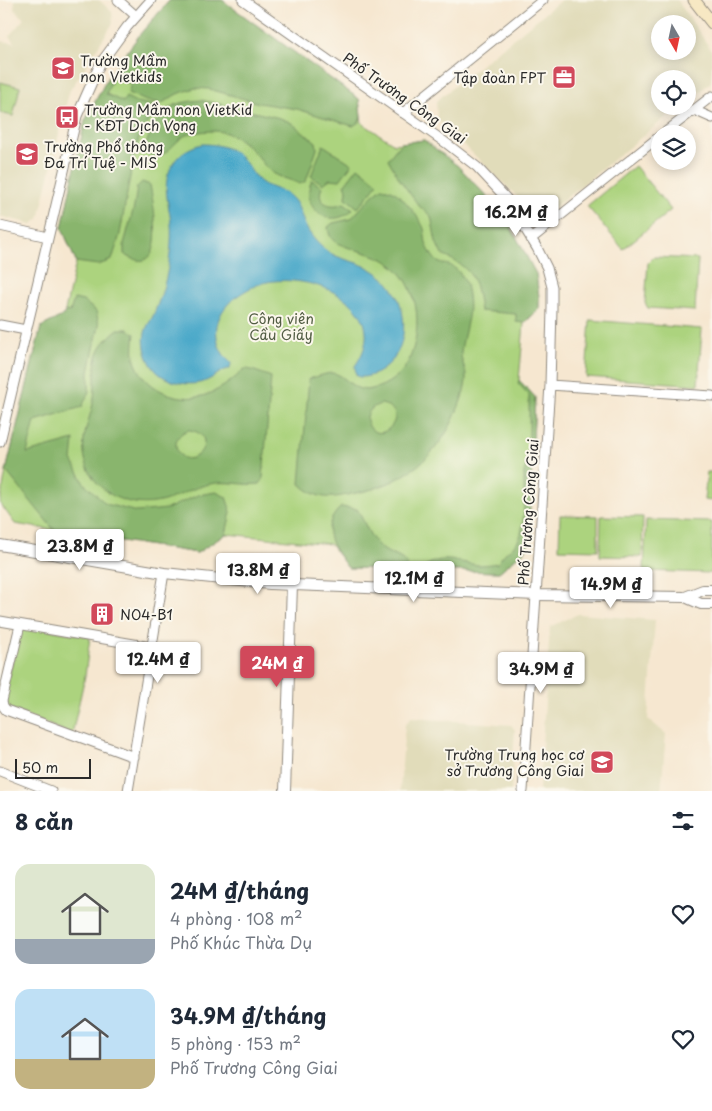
<!DOCTYPE html>
<html lang="vi">
<head>
<meta charset="utf-8">
<style>
	:root { --surface:#fff; --page:#f6f6f7; --text:#1f2937; --muted:#747a83; --accent:#d1495b }
	body { margin:0; font-family:"Playpen Sans",sans-serif; background:var(--page); color:var(--text); height:100vh; display:flex; flex-direction:column; font-size:19px; white-space:nowrap }
	* { box-sizing:border-box; margin:0 }
	p { font-size:16px; color:var(--muted) }
	.icon { flex:none; width:28px; height:28px; fill:none; stroke:currentColor; stroke-width:2; stroke-linecap:round; stroke-linejoin:round }
	.map { position:relative; height:791px; overflow:hidden }
	.panel { display:flex; flex-direction:column; background:var(--surface); flex:1 }
	.panel>* { flex:none }
	.needle { width:32px; rotate:171deg }
	.fabs { position:absolute; left:651px; top:15px; display:grid; gap:10px }
	.fabs a { display:grid; place-items:center; width:45px; height:45px; border-radius:50%; background:var(--surface); box-shadow:0 2px 12px #0003; font-size:25px }
	.scale { position:absolute; left:15px; bottom:12px; width:76px; box-sizing:border-box; padding-left:5px; border:2px solid #2b2b2b; border-top:0; font-size:14px; line-height:18px; white-space:nowrap; color:#2b2b2b; -webkit-text-stroke:4px #fbf7ec; paint-order:stroke }
	.price { position:absolute; translate:-50% -42px; padding:0 11px; border-radius:5px; background:#fff; color:#222; font-size:16px; line-height:32px; filter:drop-shadow(0 1px 2px #0008) }
	.price::after { content:''; position:absolute; left:50%; top:30px; width:15px; height:11px; margin-left:-8px; background:inherit; clip-path:polygon(0 0,100% 0,50% 100%) }
	.price.active { background:var(--accent); color:#fff }
	ul { padding:0; list-style:none }
	li { display:flex; align-items:center; gap:15px; height:125px; padding:0 15px }
	li span { display:grid; place-items:center; flex:none; width:140px; height:100px; border-radius:15px; color:#555 }
	li>.icon { margin-inline-start:auto }
	span .icon { width:60px; height:60px; fill:#fffc; stroke-width:1 }
	li b { font-size:21px }
	h2 { display:flex; justify-content:space-between; align-items:center; height:60px; padding:0 15px; font-size:21px }
	.map>svg:first-child { display:block }
	.built { fill:#e1dcba; fill-rule:evenodd }
	.green { fill:#acd37e; stroke:#6c7f54 }
	.forest { fill:#89b56d; stroke:#5a704c; fill-rule:evenodd }
	.water { fill:#4aa8c9; stroke:#3a6a7a }
	.lines { fill:none; stroke-linecap:round; stroke-linejoin:round }
	.minor-casing { stroke:#90897e; stroke-width:11 }
	.tertiary-casing { stroke:#90897e; stroke-width:12 }
	.secondary-casing { stroke:#90897e; stroke-width:13 }
	.minor { stroke:#fff; stroke-width:9 }
	.tertiary { stroke:#fff; stroke-width:10 }
	.secondary { stroke:#f7e8c3; stroke-width:11 }
	.labels { text-anchor:middle; dominant-baseline:central; stroke-width:4; stroke-linejoin:round; paint-order:stroke }
	.poi-label { font-size:14px; fill:#2b2b2b; stroke:#fbf7ec; text-anchor:start }
	.street-label { font-size:14px; fill:#2b2b2b; stroke:#fbf7ec }
	.park-label { font-size:14px; fill:#525d44; stroke:#fbf7ec }
</style>
</head>
<body>
<div class="map">
<svg width="712" height="791" viewBox="0 0 712 791">
	<rect width="100%" height="100%" fill="#fbf7ec"/>
	<filter id="ink" filterUnits="userSpaceOnUse"><feTurbulence type="fractalNoise" baseFrequency=".02" numOctaves="2"/><feDisplacementMap in="SourceGraphic" scale="10" xChannelSelector="R" yChannelSelector="G"/><feConvolveMatrix kernelMatrix="1 2 1 2 8 2 1 2 1" color-interpolation-filters="sRGB"/></filter>
	<filter id="wash" filterUnits="userSpaceOnUse"><feTurbulence type="fractalNoise" baseFrequency=".0096" numOctaves="4" result="noise"/><feDisplacementMap in="SourceGraphic" scale="20" xChannelSelector="R" yChannelSelector="G"/><feGaussianBlur stdDeviation="1.12" result="paint"/><feColorMatrix in="noise" values="0 0 0 0 0 0 0 0 0 0 0 0 0 0 0 0 0 1.4 0 .05"/><feComposite in="paint" operator="in"/></filter>
	<g filter="url(#wash)">
		<rect width="100%" height="100%" fill="#f6e7d0"/>
		<path class="built" d="M15 0H99L112 12 113 23 69 92 39 219 32 224 0 216V41L15 43 9 36 24 19 14 9Z
			M561 0H677L712 51V71L711 82 688 101V79H660V106H680L550 211 526 205 437 119 436 101ZM660 24H688V51H660Z
			M578 614 655 620 648 719 666 734 661 791H539L550 627Z
			M411 718 511 725 515 730 511 791H400L405 725Z"/>
		<path class="green" d="M170 0H222L359 99 362 123 394 144 424 140 459 167 505 216 536 274 539 297V309L524 324 519 380 535 397 528 548 499 572 348 568 330 544 226 534 197 553 15 524 0 503 6 471 41 327 64 315 76 262 62 228 85 121 107 79 141 33Z
			M0 82 20 87 13 116 0 113Z
			M635 166 671 210 623 249 587 206Z
			M654 257 698 259 695 311 648 308 645 303 648 263Z
			M590 320 702 329 698 385 586 377Z
			M707 472H712V501L704 500Z
			M560 515 598 516V550L559 549Z
			M601 516 643 517 642 557 600 556Z
			M646 520 712 522V573L644 571Z
			M20 625 90 637 85 676 72 734 3 706Z"/>
		<path class="forest" d="M170 0H222L359 99 361 117 359 122 353 126 297 109 259 103 209 89 195 88 177 94 162 103 146 101 128 93 131 84 113 78 106 94 123 102 126 97 136 102 158 106 140 134 132 165 120 234 112 260 98 265 76 262 62 228 85 121 107 79 141 33Z
			M201 100 280 118 290 122 316 142 317 149 306 181 300 184C290 179 278 178 269 170 265 167 262 162 259 158 247 144 234 132 215 131 207 131 195 132 188 134 173 140 160 170 145 150 148 134 158 114 173 106 181 102 192 101 201 100Z
			M424 140 459 167 505 216 536 274 539 297V309L524 323 516 322V314L480 311C476 279 473 268 442 255L436 242 431 216 419 206 400 180 388 159 401 143Z
			M323 145 352 164 340 180 330 179 323 184 311 176Z
			M358 167 378 183 358 208 346 198 347 190 345 184Z
			M312 180 322 187C315 203 331 209 344 203L353 209C332 232 298 208 312 180Z
			M142 182 150 185C154 206 169 283 124 254V244L134 207 137 187Z
			M382 188C385 189 390 189 393 191 401 195 421 219 424 229 426 237 424 241 429 250 431 254 435 260 438 262 441 264 446 264 449 265 457 268 464 277 466 285 469 297 470 310 467 322 465 333 462 342 461 352 460 361 467 369 466 378 466 388 461 401 457 411 439 456 404 484 356 493 333 498 319 502 300 484L309 379C316 377 324 374 331 373 346 373 352 394 372 389 387 386 403 374 409 360 424 326 419 278 383 259 369 252 351 250 337 243 330 239 329 234 328 227L333 223 351 219 372 196ZM381 404C414 410 380 450 368 424 364 414 372 406 381 404Z
			M74 299 83 301 96 311 99 325 89 372V391L82 407 35 421 27 453 74 440 72 460 84 483 106 504 137 512 167 509 198 495 216 492 226 497 231 512 226 534 197 553 54 530 6 471 41 327 64 315 65 311 70 312Z
			M118 329H128L135 334C134 341 133 349 134 357 141 390 182 406 211 393 220 389 229 383 237 376 239 374 242 370 245 369 248 368 266 375 271 377L263 478 260 484C244 486 227 480 210 484 194 487 180 496 164 501 128 511 89 492 84 453 82 437 88 423 92 408 101 373 83 357 118 329ZM190 430C223 436 189 476 177 450 173 440 181 431 190 430Z
			M519 380 535 397 528 548 499 572 423 570C436 552 460 563 478 565 485 565 491 564 498 563 505 549 518 547 521 534 525 517 524 493 524 476 523 471 527 466 527 461 530 440 529 417 529 395L518 383Z
			M341 507 357 509C365 522 370 541 384 550 394 557 398 554 408 565L404 569 348 568C333 547 317 530 341 507Z"/>
		<path class="water" d="M202 144C222 144 236 149 248 166 252 172 255 177 261 182 270 189 283 189 291 197 298 203 300 212 303 220 307 231 314 240 323 248 338 261 358 260 374 271 403 288 413 330 394 358 386 369 373 378 359 377L356 375 355 366C394 310 322 276 274 281 261 282 249 288 239 295 228 302 220 312 217 325 215 340 220 353 231 363L230 369C223 369 216 376 210 379 194 388 170 384 157 372 148 363 142 346 145 333 146 327 150 322 153 316 159 302 164 288 167 273 170 257 172 241 171 224 170 209 163 190 168 175 173 158 185 148 202 144Z"/>
	</g>
	<g filter="url(#ink)">
		<g class="lines">
			<g class="minor-casing">
				<path id="minor" d="M118 0 136 16
					M243 0 446 143 477 167 506 198 537 248 547 268 552 287V308L550 385 523 791
					M694 110 712 118
					M403 113 543 0
					M663 134 712 96
					M0 226 48 237
					M531 239 660 136
					M0 325 26 330
					M550 385 712 396
					M0 442 77 116 100 64 127 27 151 0
					M0 621 151 647
					M20 625 2 701 3 706 6 710 134 757
					M0 771 51 791
					M128 791 164 573"/>
			</g>
			<g class="tertiary-casing">
				<path id="tertiary" d="M0 545 164 573 270 584 537 595 685 597 701 604H712
					M685 597 703 590H712
					M285 791 292 585"/>
			</g>
			<g class="secondary-casing">
				<path id="secondary" d="M694 0 712 23"/>
			</g>
			<use href="#minor" class="minor"/>
			<use href="#tertiary" class="tertiary"/>
			<use href="#secondary" class="secondary"/>
		</g>
	</g>
	<defs>
		<g id="school-square" transform="scale(1.25)"><rect x="-9" y="-9" width="18" height="18" rx="4" fill="#d1495b" stroke="#fbf7ec"/><path d="M0-5L7-2L0 1L-7-2ZM-4 1L0 2.5L4 1V4Q0 6-4 4Z" fill="#fff"/></g>
		<g id="office-square" transform="scale(1.25)"><rect x="-9" y="-9" width="18" height="18" rx="4" fill="#d1495b" stroke="#fbf7ec"/><path d="M-6-3h4V-5.5h4V-3h4V5H-6ZM-1-4.5V-3h2v-1.5ZM-6 0V1H6V0Z" fill="#fff"/></g>
		<g id="bus-square" transform="scale(1.25)"><rect x="-9" y="-9" width="18" height="18" rx="4" fill="#d1495b" stroke="#fbf7ec"/><path d="M-5-6H5V4H4V6H2V4H-2V6H-4V4H-5ZM-3.5-4V0h7V-4ZM-3.5 1.2v1.5H-2V1.2ZM2 1.2v1.5H3.5V1.2Z" fill="#fff"/></g>
		<g id="building-square" transform="scale(1.25)"><rect x="-9" y="-9" width="18" height="18" rx="4" fill="#d1495b" stroke="#fbf7ec"/><path d="M-4-6H4V6H1V3H-1V6H-4ZM-2.5-4.3h1.7v1.8h-1.7ZM.8-4.3h1.7v1.8H.8ZM-2.5-1h1.7V.8h-1.7ZM.8-1h1.7V.8H.8Z" fill="#fff"/></g>
	</defs>
	<g fill-rule="evenodd">
		<use href="#school-square" x="63" y="68"/>
		<use href="#office-square" x="564" y="77"/>
		<use href="#bus-square" x="67" y="117"/>
		<use href="#school-square" x="27" y="154"/>
		<use href="#building-square" x="102" y="614"/>
		<use href="#school-square" x="602" y="762"/>
	</g>
	<g class="labels">
		<g class="poi-label">
			<text x="80" y="60">Trường Mầm<tspan x="80" dy="16">non Vietkids</tspan></text>
			<text x="546" y="77" text-anchor="end">Tập đoàn FPT</text>
			<text x="84" y="109">Trường Mầm non VietKid<tspan x="84" dy="16">- KĐT Dịch Vọng</tspan></text>
			<text x="44" y="146">Trường Phổ thông<tspan x="44" dy="16">Đa Trí Tuệ - MIS</tspan></text>
			<text x="120" y="614">N04-B1</text>
			<text x="584" y="754" text-anchor="end">Trường Trung học cơ<tspan x="584" dy="16">sở Trương Công Giai</tspan></text>
		</g>
		<g class="street-label">
			<text transform="translate(405 98) rotate(35)">Phố Trương Công Giai</text>
			<text transform="translate(528 512) rotate(-86)">Phố Trương Công Giai</text>
		</g>
		<g class="park-label">
			<text x="281" y="318">Công viên<tspan x="281" dy="16">Cầu Giấy</tspan></text>
		</g>
	</g>
</svg>
<div class="fabs">
<a><svg class="needle" viewBox="-14 -14 28 28"><path d="M0-13l5 13h-10z" fill="#e53935"/><path d="M0 13l5-13h-10z" fill="#747a83"/></svg></a>
<a><svg class="icon" aria-label="locate" viewBox="0 0 24 24"><circle cx="12" cy="12" r="6"/><path d="M12 2v4M12 18v4M2 12h4M18 12h4"/></svg></a>
<a><svg class="icon" aria-label="layers" viewBox="0 0 24 24"><path d="M12 4l9 5-9 5-9-5zM3 14l9 5 9-5"/></svg></a>
</div>
<div class="scale">50 m</div>
<b class="price" style="left:516px;top:237px">16.2M ₫</b>
<b class="price" style="left:80px;top:571px">23.8M ₫</b>
<b class="price" style="left:258px;top:595px">13.8M ₫</b>
<b class="price" style="left:414px;top:603px">12.1M ₫</b>
<b class="price" style="left:611px;top:609px">14.9M ₫</b>
<b class="price" style="left:158px;top:684px">12.4M ₫</b>
<b class="price active" style="left:277px;top:688px">24M ₫</b>
<b class="price" style="left:541px;top:694px">34.9M ₫</b>
</div>
<section class="panel">
<h2>8 căn<svg class="icon" aria-label="filters" viewBox="0 0 24 24"><path d="M4 7h16M4 17h16"/><circle cx="9" cy="7" r="2"/><circle cx="15" cy="17" r="2"/></svg></h2>
<ul>
<li><span style="background:linear-gradient(#dfe7d0 75%,#9aa5b1 0)"><svg class="icon" aria-label="home" viewBox="0 0 24 24"><path d="M3 11l9-7 9 7M6 9v11h12V9"/></svg></span><div><b>24M ₫/tháng</b><p>4 phòng · 108 m²</p><p>Phố Khúc Thừa Dụ</p></div><svg class="icon" aria-label="heart" viewBox="0 0 24 24"><path d="M12 20l-8-8c-3-5 5-10 8-4 3-6 11-1 8 4z"/></svg></li>
<li><span style="background:linear-gradient(#bfe0f5 70%,#c2b280 0)"><svg class="icon" aria-label="home" viewBox="0 0 24 24"><path d="M3 11l9-7 9 7M6 9v11h12V9"/></svg></span><div><b>34.9M ₫/tháng</b><p>5 phòng · 153 m²</p><p>Phố Trương Công Giai</p></div><svg class="icon" aria-label="heart" viewBox="0 0 24 24"><path d="M12 20l-8-8c-3-5 5-10 8-4 3-6 11-1 8 4z"/></svg></li>
</ul>
</section>
</body>
</html>
